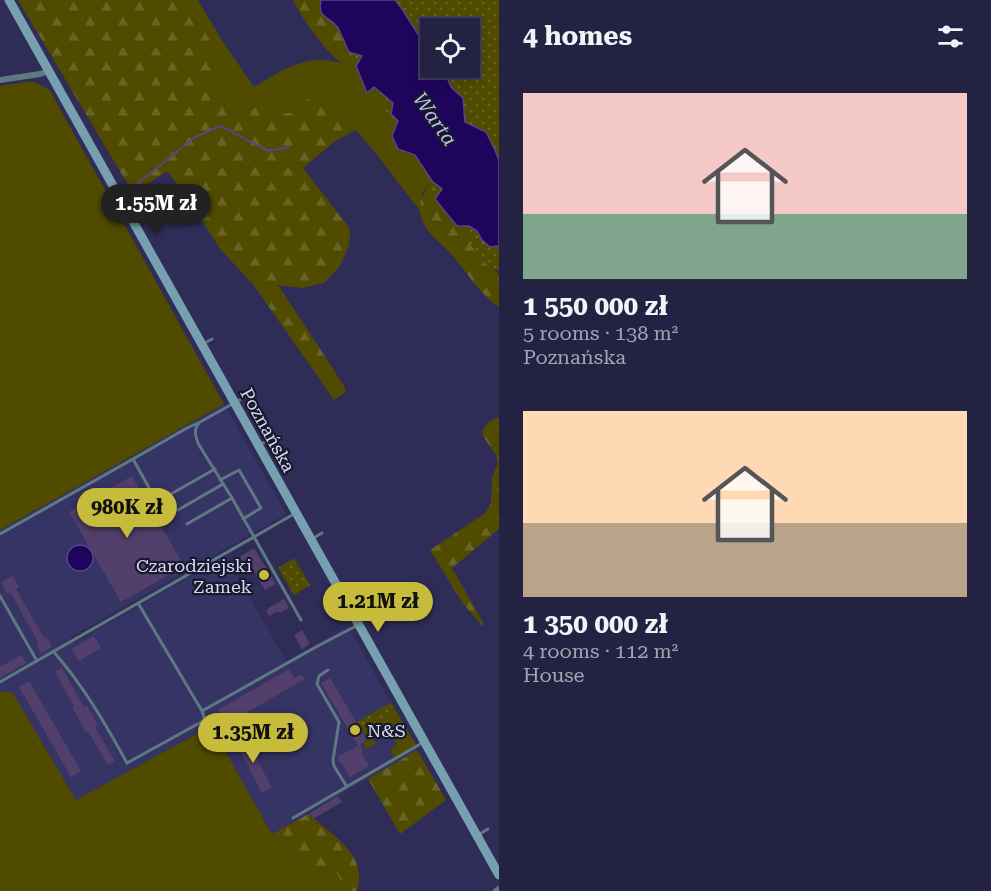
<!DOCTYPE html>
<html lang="en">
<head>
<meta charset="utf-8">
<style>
	:root { --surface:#232242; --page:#2f2f4d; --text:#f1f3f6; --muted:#a3a4b2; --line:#403f5b; --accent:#c7bb3b }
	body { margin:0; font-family:"Roboto Serif",serif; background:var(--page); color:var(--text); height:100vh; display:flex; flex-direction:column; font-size:22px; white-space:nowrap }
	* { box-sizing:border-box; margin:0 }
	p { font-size:20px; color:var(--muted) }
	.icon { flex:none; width:33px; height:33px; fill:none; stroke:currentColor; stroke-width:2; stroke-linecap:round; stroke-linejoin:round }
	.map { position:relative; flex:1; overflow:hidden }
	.sheet { display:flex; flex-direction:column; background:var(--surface); width:492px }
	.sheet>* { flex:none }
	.fabs { position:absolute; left:420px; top:18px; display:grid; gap:12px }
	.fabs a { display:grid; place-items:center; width:60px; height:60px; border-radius:0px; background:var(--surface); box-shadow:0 3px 9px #0003,0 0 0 2px var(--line); font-size:30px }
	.price { position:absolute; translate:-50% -51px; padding:0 14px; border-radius:21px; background:var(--accent); color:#111; font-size:20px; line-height:39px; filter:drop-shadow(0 2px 3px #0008) }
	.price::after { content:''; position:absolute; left:50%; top:36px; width:18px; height:14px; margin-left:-9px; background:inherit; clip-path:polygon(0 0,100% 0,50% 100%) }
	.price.on { background:#222; color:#fff }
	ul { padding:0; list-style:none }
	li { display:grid; align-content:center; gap:12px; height:318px; padding:0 24px }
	li span { display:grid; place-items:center; height:186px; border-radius:0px; color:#555 }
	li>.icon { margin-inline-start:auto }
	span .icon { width:108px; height:108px; fill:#fffc; stroke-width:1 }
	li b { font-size:26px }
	h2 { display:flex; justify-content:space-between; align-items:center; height:72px; padding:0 24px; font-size:26px }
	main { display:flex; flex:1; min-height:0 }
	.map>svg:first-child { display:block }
	.built { fill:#363365 }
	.green { fill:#514b00 }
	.forest { fill:url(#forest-firs) }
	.park { fill:url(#park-dots); fill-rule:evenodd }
	.water { fill:#1e055b; stroke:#564589; stroke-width:1.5 }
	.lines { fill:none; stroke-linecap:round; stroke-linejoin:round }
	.stream { stroke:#564589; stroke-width:2 }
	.building { fill:#523f6b }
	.service { stroke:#5f7983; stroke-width:3 }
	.minor { stroke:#5f7983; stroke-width:6 }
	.secondary { stroke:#76a0b0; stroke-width:9 }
	.poi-dot { fill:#c7bb3b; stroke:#19192c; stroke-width:2 }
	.labels { text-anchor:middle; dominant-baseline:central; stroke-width:4.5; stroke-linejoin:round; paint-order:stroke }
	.street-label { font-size:18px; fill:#d8d9f5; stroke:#19192c }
	.poi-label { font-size:18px; fill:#d8d9f5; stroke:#19192c; text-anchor:end }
	.water-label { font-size:20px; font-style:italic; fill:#bebfee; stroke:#19192c }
</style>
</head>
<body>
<main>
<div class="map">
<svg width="499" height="891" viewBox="0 0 499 891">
	<defs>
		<pattern id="forest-firs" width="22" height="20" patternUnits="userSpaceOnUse" patternTransform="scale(1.5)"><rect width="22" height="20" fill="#514b00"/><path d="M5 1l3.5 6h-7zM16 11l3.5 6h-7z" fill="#696426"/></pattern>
		<pattern id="park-dots" width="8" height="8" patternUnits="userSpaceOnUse" patternTransform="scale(1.5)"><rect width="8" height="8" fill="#514b00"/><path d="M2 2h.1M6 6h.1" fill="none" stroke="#696426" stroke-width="1.8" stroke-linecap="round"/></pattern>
	</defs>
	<rect width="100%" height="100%" fill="#2f2d58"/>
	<path class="built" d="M224 404 286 514 71 637 75 643 226 556 286 661 348 626 417 750 272 834 211 726 76 800 12 692H0V530Z"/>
	<path class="green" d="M184 0H198L221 39 254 87C274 75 295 61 319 60 331 60 344 64 356 66L367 92 374 86 399 121 392 136 398 148 415 155 432 181 422 193 420 211 378 156 356 130 343 110 321 107 306 100 294 112 281 114 264 105 229 115 214 79 210 40 203 29 191 17Z
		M32 81 49 89 224 404 0 530V86Z
		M324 355 344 386 346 392 334 400 309 364 319 362Z
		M0 692H12L76 800 211 726 272 834 313 867 338 874 341 884 340 891H0Z
		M391 703 417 746 395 758 390 749 397 745 386 726 371 734 376 743 366 749 363 743 368 740 357 722Z"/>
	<path class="forest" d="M18 0H184L191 17 203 29 210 40 214 79 229 115 264 105 281 114 294 112 306 100 310 97 316 98 321 107C342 101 346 115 356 130L335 141 303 168 350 229 349 245 340 266 324 283 302 288 278 285 324 355 319 362 309 364 253 284 221 250 183 192 167 171 133 193Z
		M293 0H321L320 8 363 56 356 66C352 65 346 65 342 63 327 54 301 17 293 0Z
		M432 181 469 226 492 267 499 275V307C480 295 467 272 452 255 445 247 436 240 429 232 425 226 420 218 420 211 419 199 425 190 432 181Z
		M499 417V529L452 568 483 622 482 626 462 602 430 550 484 514 491 503 492 478 498 463 496 455 483 436 482 430 490 421Z
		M417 750 446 800 400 834 368 779Z
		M310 813C314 819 318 822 324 827 345 844 366 861 357 891H340L341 884 338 874 313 867 272 834Z"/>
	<path class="park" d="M322 0H499V271L482 262 366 80ZM430 28H470V68H430Z
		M294 558 310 585 294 595 278 568Z
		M391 703 396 711 362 731 357 722Z"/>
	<path class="water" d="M321 0H395L402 9 430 53V68H443L451 87 463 98 465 122 486 132 494 148 499 160V246L490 247 482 240 477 231 469 226H457L435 199 442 189 432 181 415 155 398 149 392 136 398 121 391 114 393 103 374 87 367 93 356 66 362 56 349 52C345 44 342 35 338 28 330 16 317 20 321 0Z
		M67 558a13 13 0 1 1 26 0a13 13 0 1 1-26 0Z"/>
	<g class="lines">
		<path class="stream" d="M127 192 195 137 221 126 268 151 289 147"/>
	</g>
	<path class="building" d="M132 476 184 566 121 602 69 512Z
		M254 548 276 584 265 590 249 563 241 568 236 559Z
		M13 576 19 587 16 589 45 639 47 637 52 647 41 653 36 643 38 642 10 592 7 594 1 582Z
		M284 599 289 608 280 613 278 611 269 616 266 611 268 610V608Z
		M302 630 310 644 302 649 294 635Z
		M94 636 101 648 79 661 71 649Z
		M21 655 26 663 0 678V667Z
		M62 668 84 707 87 706 98 725 95 727 115 761 108 765 88 731 86 732 72 707 74 706 55 672Z
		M289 669 294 678 302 674 305 679 227 724 218 710Z
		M330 678 367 740 360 745 363 751 361 752 369 766 350 777 342 763 341 764 337 757 358 746 321 683Z
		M29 681 81 771 71 777 19 687Z
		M244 734 272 788 262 793 234 739Z
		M338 796 342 802 313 819 310 813Z"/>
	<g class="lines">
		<path class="service" d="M203 344 212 339
			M245 397 200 422C193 429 195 436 199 445L232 498 301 620
			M198 423 187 428 133 459 157 502 215 469
			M259 445 269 440
			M220 480 239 470 261 508 243 519
			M178 510 223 484
			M187 524 232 498
			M0 534 133 459
			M312 539 322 533
			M0 596 37 661
			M138 603 202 711 316 647 356 626
			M53 651C83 685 105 723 127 763L203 721 204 717 202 711
			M328 670 319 676 317 684 339 722 333 760 334 766 347 787
			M0 682 294 514
			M293 818 422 743
			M478 835 488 829"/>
		<path class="minor" d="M0 80 40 74 49 71
			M496 891 499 889"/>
		<path class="secondary" d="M9 0 499 875"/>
	</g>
	<g class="poi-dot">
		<circle cx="264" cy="575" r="6"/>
		<circle cx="355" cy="730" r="6"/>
	</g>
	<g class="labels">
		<g class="street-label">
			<text transform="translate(268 430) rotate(61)">Poznańska</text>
		</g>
		<g class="poi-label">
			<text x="252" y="565">Czarodziejski<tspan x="252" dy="21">Zamek</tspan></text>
			<text x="367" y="730" text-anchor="start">N&amp;S</text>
		</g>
		<g class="water-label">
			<text transform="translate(435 119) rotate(55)">Warta</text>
		</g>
	</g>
</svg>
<div class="fabs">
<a><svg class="icon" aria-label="locate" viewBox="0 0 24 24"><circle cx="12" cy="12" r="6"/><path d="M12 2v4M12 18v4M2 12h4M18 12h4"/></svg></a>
</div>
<b class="price on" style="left:156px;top:235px">1.55M zł</b>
<b class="price" style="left:127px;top:539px">980K zł</b>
<b class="price" style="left:378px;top:633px">1.21M zł</b>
<b class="price" style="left:253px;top:764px">1.35M zł</b>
</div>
<section class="sheet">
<h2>4 homes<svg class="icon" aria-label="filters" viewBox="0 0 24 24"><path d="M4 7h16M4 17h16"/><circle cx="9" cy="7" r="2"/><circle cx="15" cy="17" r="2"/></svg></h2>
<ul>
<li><span style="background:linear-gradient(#f6c9c9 65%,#7fa58c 0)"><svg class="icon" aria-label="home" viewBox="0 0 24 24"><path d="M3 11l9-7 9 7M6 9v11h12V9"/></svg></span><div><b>1 550 000 zł</b><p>5 rooms · 138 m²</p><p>Poznańska</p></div></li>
<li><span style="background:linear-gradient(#ffd9b3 60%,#b9a48a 0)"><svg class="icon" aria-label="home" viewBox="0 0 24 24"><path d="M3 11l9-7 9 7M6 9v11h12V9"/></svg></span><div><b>1 350 000 zł</b><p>4 rooms · 112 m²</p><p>House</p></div></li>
</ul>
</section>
</main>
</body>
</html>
